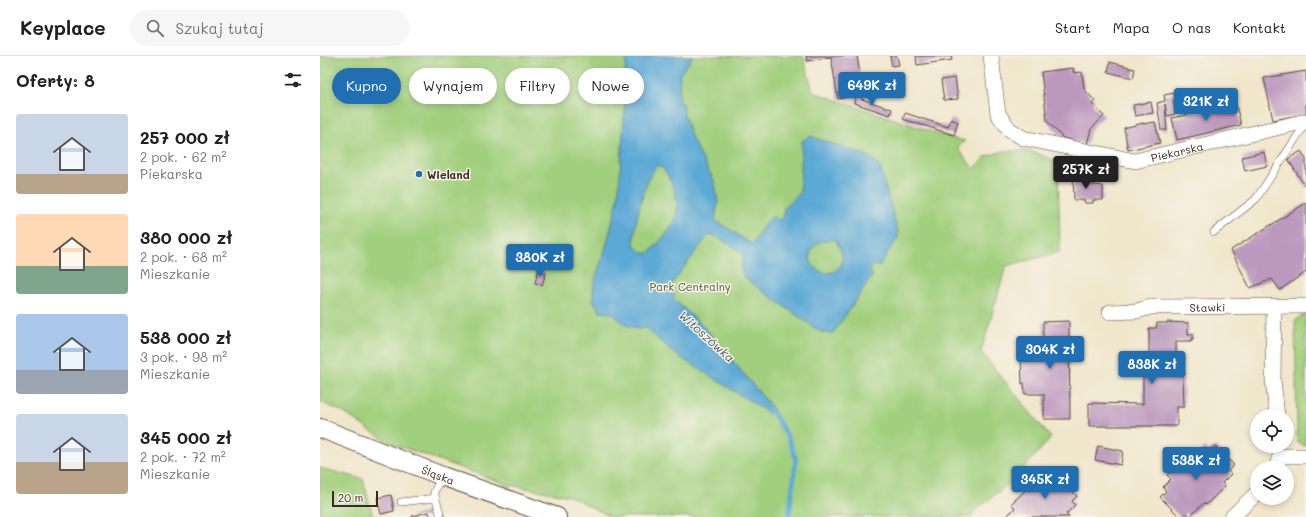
<!DOCTYPE html>
<html lang="pl">
<head>
<meta charset="utf-8">
<style>
	:root { --surface:#fff; --page:#f6f6f6; --text:#202124; --muted:#757577; --line:#e0e0e0; --accent:#1f6fb2 }
	body { margin:0; font-family:Mali,sans-serif; background:var(--page); color:var(--text); height:100vh; display:flex; flex-direction:column; font-size:15px; white-space:nowrap }
	* { box-sizing:border-box; margin:0 }
	p { font-size:13px; color:var(--muted) }
	.icon { flex:none; width:22px; height:22px; fill:none; stroke:currentColor; stroke-width:2; stroke-linecap:round; stroke-linejoin:round }
	.map { position:relative; flex:1; overflow:hidden }
	.panel { display:flex; flex-direction:column; background:var(--surface); width:320px }
	.panel>* { flex:none }
	.guide { position:absolute; left:12px; top:12px; width:380px; height:36px; display:flex; gap:8px }
	.fabs { position:absolute; left:930px; top:353px; display:grid; gap:8px }
	.fabs a { display:grid; place-items:center; width:44px; height:44px; border-radius:50%; background:var(--surface); box-shadow:0 2px 6px #0003; font-size:20px }
	.scale { position:absolute; left:12px; bottom:10px; width:46px; box-sizing:border-box; padding-left:4px; border:2px solid #3b2a1e; border-top:0; font-size:11px; line-height:14px; white-space:nowrap; color:#3b2a1e; -webkit-text-stroke:3px #f7f3e8; paint-order:stroke }
	.price { position:absolute; translate:-50% -34px; padding:0 9px; border-radius:4px; background:var(--accent); color:#fff; font-size:13px; line-height:26px; filter:drop-shadow(0 1px 2px #0008) }
	.price::after { content:''; position:absolute; left:50%; top:24px; width:12px; height:9px; margin-left:-6px; background:inherit; clip-path:polygon(0 0,100% 0,50% 100%) }
	.price.active { background:#222; color:#fff }
	ul { padding:0; list-style:none }
	li { display:flex; align-items:center; gap:12px; height:100px; padding:0 16px }
	li span { display:grid; place-items:center; flex:none; width:112px; height:80px; border-radius:4px; color:#555 }
	li>.icon { margin-inline-start:auto }
	span .icon { width:48px; height:48px; fill:#fffc; stroke-width:1 }
	li b { font-size:17px }
	h2 { display:flex; justify-content:space-between; align-items:center; height:48px; padding:0 16px; font-size:17px }
	.chip { padding:0 14px; border-radius:18px; background:var(--surface); box-shadow:0 2px 6px #0003; font-size:14px; line-height:36px }
	.chip.active { background:var(--accent); color:#fff }
	header { display:flex; align-items:center; gap:24px; box-sizing:border-box; height:56px; padding:0 20px; background:var(--surface); border-bottom:1px solid var(--line) }
	header strong { font-size:19px }
	nav { display:flex; gap:22px; margin-inline-start:auto; font-size:14px }
	.search { width:280px; height:36px; background:var(--page); display:flex; align-items:center; gap:10px; box-sizing:border-box; padding:0 14px; border-radius:22px; color:var(--muted); font-size:15px }
	main { display:flex; flex:1; min-height:0 }
	.map>svg:first-child { display:block }
	.green { fill:#a1cf7d; stroke:#6e7c4e }
	.water { fill:#5ca9d5; stroke:#4c6a7a; fill-rule:evenodd }
	.lines { fill:none; stroke-linecap:round; stroke-linejoin:round }
	.stream { stroke:#5ca9d5; stroke-width:4.5 }
	.building { fill:#bb98bd }
	.service-casing { stroke:#564638; stroke-width:8 }
	.minor-casing { stroke:#564638; stroke-width:16 }
	.tertiary-casing { stroke:#564638; stroke-width:20 }
	.service { stroke:#fff; stroke-width:7 }
	.minor { stroke:#fff; stroke-width:15 }
	.tertiary { stroke:#fff; stroke-width:18 }
	.poi-dot { fill:#1f6fb2; stroke:#f7f3e8; stroke-width:1.5 }
	.labels { text-anchor:middle; dominant-baseline:central; stroke-width:3; stroke-linejoin:round; paint-order:stroke }
	.street-label { font-size:11px; fill:#3b2a1e; stroke:#f7f3e8 }
	.poi-label { font-size:11px; font-weight:bold; fill:#3b2a1e; stroke:#f7f3e8; text-anchor:start }
	.park-label { font-size:11px; fill:#545336; stroke:#f7f3e8 }
	.water-label { font-size:12px; font-style:italic; fill:#47565e; stroke:#f7f3e8 }
</style>
</head>
<body>
<header>
<strong>Keyplace</strong>
<div class="search"><svg class="icon" aria-label="search" viewBox="0 0 24 24"><circle cx="10" cy="10" r="6"/><path d="M15 15l6 6"/></svg>Szukaj tutaj</div>
<nav><a>Start</a><a>Mapa</a><a>O nas</a><a>Kontakt</a></nav>
</header>
<main>
<section class="panel">
<h2>Oferty: 8<svg class="icon" aria-label="filters" viewBox="0 0 24 24"><path d="M4 7h16M4 17h16"/><circle cx="9" cy="7" r="2"/><circle cx="15" cy="17" r="2"/></svg></h2>
<ul>
<li><span style="background:linear-gradient(#c9d6e8 75%,#b9a48a 0)"><svg class="icon" aria-label="home" viewBox="0 0 24 24"><path d="M3 11l9-7 9 7M6 9v11h12V9"/></svg></span><div><b>257 000 zł</b><p>2 pok. · 62 m²</p><p>Piekarska</p></div></li>
<li><span style="background:linear-gradient(#ffd9b3 65%,#7fa58c 0)"><svg class="icon" aria-label="home" viewBox="0 0 24 24"><path d="M3 11l9-7 9 7M6 9v11h12V9"/></svg></span><div><b>380 000 zł</b><p>2 pok. · 68 m²</p><p>Mieszkanie</p></div></li>
<li><span style="background:linear-gradient(#a9c7e8 70%,#9aa5b1 0)"><svg class="icon" aria-label="home" viewBox="0 0 24 24"><path d="M3 11l9-7 9 7M6 9v11h12V9"/></svg></span><div><b>538 000 zł</b><p>3 pok. · 98 m²</p><p>Mieszkanie</p></div></li>
<li><span style="background:linear-gradient(#c9d6e8 60%,#b9a48a 0)"><svg class="icon" aria-label="home" viewBox="0 0 24 24"><path d="M3 11l9-7 9 7M6 9v11h12V9"/></svg></span><div><b>345 000 zł</b><p>2 pok. · 72 m²</p><p>Mieszkanie</p></div></li>
</ul>
</section>
<div class="map">
<svg width="986" height="461" viewBox="0 0 986 461">
	<rect width="100%" height="100%" fill="#f7f3e8"/>
	<filter id="ink" filterUnits="userSpaceOnUse"><feTurbulence type="fractalNoise" baseFrequency=".025" numOctaves="2"/><feDisplacementMap in="SourceGraphic" scale="8" xChannelSelector="R" yChannelSelector="G"/><feConvolveMatrix kernelMatrix="1 2 1 2 8 2 1 2 1" color-interpolation-filters="sRGB"/></filter>
	<filter id="wash" filterUnits="userSpaceOnUse"><feTurbulence type="fractalNoise" baseFrequency=".012" numOctaves="4" result="noise"/><feDisplacementMap in="SourceGraphic" scale="16" xChannelSelector="R" yChannelSelector="G"/><feGaussianBlur stdDeviation="0.9" result="paint"/><feColorMatrix in="noise" values="0 0 0 0 0 0 0 0 0 0 0 0 0 0 0 0 0 1.4 0 .05"/><feComposite in="paint" operator="in"/></filter>
	<g filter="url(#wash)">
		<rect width="100%" height="100%" fill="#f0e6cb"/>
		<path class="green" d="M0 0H483L493 36 631 82 645 85 637 91 654 113 665 101 683 95H711L738 106 740 196 686 210 661 296 731 382 693 424 651 458 653 461H291L250 440 189 429 68 386 21 355 0 346Z
			M984 259H986V390L978 387 977 377 975 265Z
			M0 412 43 423 53 461H0Z"/>
		<path class="water" d="M306 0H373L360 18 359 46 363 47 364 59 372 83 395 127 398 147 395 164 432 188 446 167 453 160 456 163 459 164 463 162 464 156 463 153 468 149 480 136 482 85 490 80 548 100 554 104 560 111 578 176V182L575 186 559 210 553 209 550 215 553 219 514 276 510 278 501 276 492 270 426 223C419 217 421 207 424 199 416 193 399 179 389 179L386 182 353 226C351 231 351 234 355 239L353 242 386 273 454 354 453 357H449L355 298 326 272 317 273 304 268 292 257 280 256 274 246 273 235 275 223 286 191 298 143 305 51 304 32ZM338 109C345 113 348 120 351 126 366 161 352 172 329 197H322C318 193 314 190 314 184 314 170 326 116 338 109ZM513 183 516 184C519 192 524 198 522 208 506 232 476 202 498 187 503 184 508 186 513 183Z"/>
		<g class="lines">
			<path class="stream" d="M449 353 453 357 468 381 476 403 469 461"/>
		</g>
		<g id="blocks">
			<path class="building" d="M486 0H537L543 38 518 43 511 1 487 5Z
				M570 0H577L579 9 572 10Z
				M596 0H631L632 4 597 9Z
				M790 6 809 11V12L815 13 813 22 788 16Z
				M753 12 754 17 762 16 764 33 775 45 772 48 784 60 771 73 767 88 743 82 727 65 721 16Z
				M986 15V58L953 64 944 22Z
				M635 22 638 43 624 44 621 24Z
				M854 37 855 43 853 44 855 58 847 60 845 48 847 74H841L837 47 845 45 844 39Z
				M536 40H542L541 43 572 53 570 59 534 47Z
				M831 46 833 57 815 60 813 49Z
				M905 47 906 51 916 49 921 69 857 84 852 62 867 59V55L875 54 876 57 897 53 896 49Z
				M585 57 628 71 631 63 638 66 634 79 583 63Z
				M835 66 840 87 808 94 804 72 823 67V68Z
				M981 95 986 103V132L968 103Z
				M944 96 947 110 925 115 922 101Z
				M753 117H763V124H774L773 129 783 130V144H773V147H765L764 144H754Z
				M986 147V216L960 234 952 223 930 232 911 194Z
				M218 215 226 217 222 229 215 227Z
				M749 265 750 363H724V338H705L704 327 702 328 701 302H703L704 291H723V266Z
				M847 266 868 267V278H873V282L871 285H856V319H863L864 351H857V370H769V347L823 348V315H829V272H836L837 267H847Z
				M778 390 803 395 801 409 775 404Z
				M895 390 914 409 908 415 911 418 902 427 905 430 886 449 884 447 870 460 867 457 862 461H860L840 441 846 435 843 431 851 423 847 419 872 396 876 400 885 391 888 395Z
				M738 420 757 440 752 445 755 449 746 458 749 461H686L695 452 691 448 715 425 720 430 729 422 732 425Z
				M71 439 74 455 61 458 57 442Z
				M109 456 110 461H92V460Z"/>
		</g>
	</g>
	<g filter="url(#ink)">
		<use href="#blocks" fill-opacity="0" stroke="#564638" stroke-width="1"/>
		<g class="lines">
			<g class="service-casing">
				<path id="service" d="M894 176 936 143 986 67
					M81 446 116 442
					M121 461 114 436 122 420"/>
			</g>
			<g class="minor-casing">
				<g id="minor">
					<path id="s1" d="M671 0 678 58 689 73 703 82 815 105 986 65"/>
					<path d="M954 251 953 324 957 360"/>
					<path id="s2" d="M790 256 817 255 831 251 986 250"/>
					<path d="M956 412 960 400H986"/>
					<path d="M912 461 937 437"/>
				</g>
			</g>
			<g class="tertiary-casing">
				<g id="tertiary">
					<path id="s3" d="M0 372 122 420 237 461"/>
				</g>
			</g>
			<use href="#service" class="service"/>
			<use href="#minor" class="minor"/>
			<use href="#tertiary" class="tertiary"/>
		</g>
	</g>
	<circle class="poi-dot" cx="99" cy="118" r="4"/>
	<g class="labels">
		<g class="street-label">
			<text stroke="none"><textPath href="#s1" startOffset="251">Piekarska</textPath></text>
			<text stroke="none"><textPath href="#s2" startOffset="98">Stawki</textPath></text>
			<text stroke="none"><textPath href="#s3" startOffset="127">Śląska</textPath></text>
		</g>
		<g class="poi-label">
			<text x="107" y="118">Wieland</text>
		</g>
		<g class="park-label">
			<text x="370" y="230">Park Centralny</text>
		</g>
		<g class="water-label">
			<text transform="translate(387 280) rotate(42)">Witoszówka</text>
		</g>
	</g>
</svg>
<div class="fabs">
<a><svg class="icon" aria-label="locate" viewBox="0 0 24 24"><circle cx="12" cy="12" r="6"/><path d="M12 2v4M12 18v4M2 12h4M18 12h4"/></svg></a>
<a><svg class="icon" aria-label="layers" viewBox="0 0 24 24"><path d="M12 4l9 5-9 5-9-5zM3 14l9 5 9-5"/></svg></a>
</div>
<div class="scale">20 m</div>
<b class="price" style="left:552px;top:50px">649K zł</b>
<b class="price" style="left:886px;top:66px">321K zł</b>
<b class="price active" style="left:766px;top:134px">257K zł</b>
<b class="price" style="left:220px;top:222px">380K zł</b>
<b class="price" style="left:730px;top:314px">304K zł</b>
<b class="price" style="left:832px;top:329px">838K zł</b>
<b class="price" style="left:876px;top:425px">538K zł</b>
<b class="price" style="left:725px;top:444px">345K zł</b>
<div class="guide">
<a class="chip active">Kupno</a>
<a class="chip">Wynajem</a>
<a class="chip">Filtry</a>
<a class="chip">Nowe</a>
</div>
</div>
</main>
</body>
</html>
